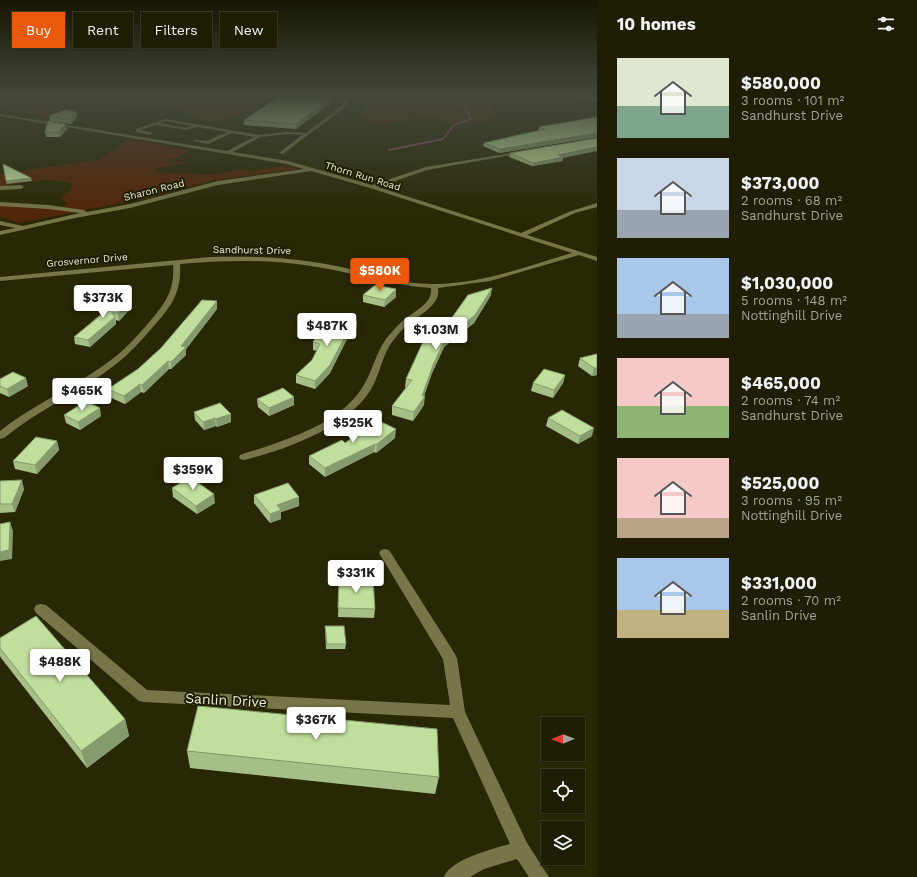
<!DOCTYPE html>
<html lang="en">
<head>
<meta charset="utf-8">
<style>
	:root { --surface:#1f1e04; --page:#27270e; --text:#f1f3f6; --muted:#a1a29a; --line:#3c3c26; --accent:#ea580c }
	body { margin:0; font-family:"Work Sans",sans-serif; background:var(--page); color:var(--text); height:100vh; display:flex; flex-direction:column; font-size:15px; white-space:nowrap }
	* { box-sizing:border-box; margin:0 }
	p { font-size:13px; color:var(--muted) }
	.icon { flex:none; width:22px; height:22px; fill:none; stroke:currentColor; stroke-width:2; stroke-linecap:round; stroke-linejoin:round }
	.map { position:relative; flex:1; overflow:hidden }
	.drawer { display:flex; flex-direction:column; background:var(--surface); width:320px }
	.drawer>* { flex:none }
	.guide { position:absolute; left:12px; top:12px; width:380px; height:36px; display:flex; gap:8px }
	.needle { width:26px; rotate:269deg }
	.buttons { position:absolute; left:541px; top:717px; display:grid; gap:8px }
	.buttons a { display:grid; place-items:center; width:44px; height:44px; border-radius:0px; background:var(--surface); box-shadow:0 1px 3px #0004,0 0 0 1px var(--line); font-size:20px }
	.price { position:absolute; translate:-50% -34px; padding:0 9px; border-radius:4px; background:#fff; color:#222; font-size:13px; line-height:26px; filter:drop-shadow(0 1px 2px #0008) }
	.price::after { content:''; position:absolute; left:50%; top:24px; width:12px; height:9px; margin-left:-6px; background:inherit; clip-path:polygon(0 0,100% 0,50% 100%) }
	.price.current { background:var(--accent); color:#fff }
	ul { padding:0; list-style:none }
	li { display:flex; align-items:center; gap:12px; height:100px; padding:0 20px }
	li span { display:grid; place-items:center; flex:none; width:112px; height:80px; border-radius:0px; color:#555 }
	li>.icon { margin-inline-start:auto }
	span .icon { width:48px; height:48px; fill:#fffc; stroke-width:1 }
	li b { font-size:17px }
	h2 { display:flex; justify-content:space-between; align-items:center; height:48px; padding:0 20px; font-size:17px }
	.chip { padding:0 14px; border-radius:0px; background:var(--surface); box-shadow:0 1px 3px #0004,0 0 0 1px var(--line); font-size:14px; line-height:36px }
	.chip.current { background:var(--accent); color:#fff }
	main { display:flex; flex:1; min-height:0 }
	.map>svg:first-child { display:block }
	.green { fill:#522509 }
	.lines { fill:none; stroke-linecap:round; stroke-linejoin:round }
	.stream { stroke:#8a4c6d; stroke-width:2 }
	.minor { fill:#767649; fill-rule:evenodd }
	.wall { fill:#a5bf86 }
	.shaded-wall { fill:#869b6d }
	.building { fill:#c0de9c; stroke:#869b6d }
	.labels { text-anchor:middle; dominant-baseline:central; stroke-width:4; stroke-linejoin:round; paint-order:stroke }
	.far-street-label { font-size:10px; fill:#edeed6; stroke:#1f1e00 }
	.near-street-label { font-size:14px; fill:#edeed6; stroke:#1f1e00 }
</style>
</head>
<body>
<main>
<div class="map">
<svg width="597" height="877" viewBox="0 0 597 877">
	<rect width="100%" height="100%" fill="#292806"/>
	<path class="green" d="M0 95H260C250 119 198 134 183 108L168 106 100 112 74 111 51 118 18 111 0 109Z
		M419 95H474L472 96C479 103 490 105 496 113L492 120 474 124 453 123 432 118H422L381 125 369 122 360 115 367 105 378 103 412 102 421 98Z
		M129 139 187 150V152L180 156 167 161 168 162H187L155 169 156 172 211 175 238 170 248 171 285 166 297 167V169L216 180 173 190 147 198 19 223 0 217V206L63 207 66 202 61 197 69 191 72 186 70 183C46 177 25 182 0 186V174L97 160 123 145 121 143Z"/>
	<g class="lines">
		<path class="stream" d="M389 150 443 139 454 125 471 119C467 104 452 101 440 95"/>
		<path class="minor" d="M16 95H23L0 100V98Z
			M339 95H343L348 102 344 108 283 154 279 153 302 135 287 134 260 137 233 152 288 161 372 185 426 167 524 151 522 153 427 170 378 187 521 233 571 211 597 203V207L575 213 527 235 597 257V261L579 255 490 281 438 288C441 305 420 314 409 324 404 327 400 332 396 337 382 352 381 374 370 391 346 428 285 450 244 460L240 459 239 457 240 455C280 442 338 426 362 388 374 370 376 348 392 332 396 327 400 323 405 319 415 311 433 303 431 288 392 286 355 273 317 267 271 259 225 260 180 264 182 293 170 308 152 328 141 341 129 354 115 365 80 392 38 410 4 438L0 439V431L9 424C43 400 82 383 115 357 126 348 136 337 145 327 163 306 175 293 173 265L0 281V277L210 257C251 256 291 257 331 265 366 271 400 285 436 284 483 283 528 266 572 253L370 188 311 171 218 185 130 208 75 218 0 235V231L15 228 0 225V221L23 226 80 213 48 209 0 206V202L48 205 84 210 87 212 130 204 218 181 304 169 287 164 0 116V114L227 151 254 137 232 133 208 144 193 141 195 140 207 141 227 132 197 127 186 130 156 125 140 130 153 133 151 135 136 132V129L166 119 259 135 287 132 306 133 341 106 344 102ZM166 121 191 126 186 128 160 123Z
			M371 95H375L377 97 374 98Z
			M0 186 21 185 24 187 21 189 0 190Z
			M385 549 389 550 455 654 457 658 465 712 527 843 549 877H529L517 859 484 869 470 877H444C451 859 492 849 510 844L453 718 144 702 139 701 36 613 34 609 36 605 41 604 46 605 147 690 450 705 443 659 379 553 381 550Z"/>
	</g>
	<path class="wall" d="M553 95H597V102L575 95 554 96Z
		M332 102 296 129 244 125V120Z
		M49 116 77 117 71 124 50 121Z
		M597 117V137L499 153 483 146 484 143 538 131 539 127Z
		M67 129 60 137H46L45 132Z
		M510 153 563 158 562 161 532 166 509 157Z
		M363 295 396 297 384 307 363 302Z
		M491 295 474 323 444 347 432 373 424 396V405L413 421 392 415V406L406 388 405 387 406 379 451 319Z
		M130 301 131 308 119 321 116 320V324L90 347 75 344 74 337 101 314V311Z
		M217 309 186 349V355L171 369H169L144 393 141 392 125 404 109 397 108 389 138 369Z
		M356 330 346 341 330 373 315 389 296 383V375L312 360 317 351 313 350V342Z
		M597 354V375L592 376 578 366 580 358Z
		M565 375 563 383 553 398 531 391 533 383Z
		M0 379 28 386 9 397 0 393Z
		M294 397V405L269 416 258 407 257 399Z
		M194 412 231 422 217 427 216 426 204 430 195 420Z
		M64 415 101 416 80 430 66 423Z
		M548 418 592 436 578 444 546 426Z
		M395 438 376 453 374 452 325 477 309 464V456L345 443Z
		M57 441 59 450 37 474 15 469 13 461Z
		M0 481 24 489 15 512 0 513Z
		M172 488 215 503 197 514 173 497Z
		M254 495 299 497V506L281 512V519L270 523 254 503Z
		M339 578 375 609 374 618 338 617Z
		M325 626 346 644 345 649H326Z
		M0 638 125 719 129 736 87 768 1 658 0 656Z
		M187 751 439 777 435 794 190 768Z"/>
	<path class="shaded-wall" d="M332 98V102L296 129V124Z
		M77 112V117L71 124 70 119Z
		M66 124 67 129 60 137 59 132Z
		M597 133V137L499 153 500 149Z
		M597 147V151L563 158 562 161 532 166 533 163 558 155Z
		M31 178 32 181 7 184 6 181Z
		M492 288 491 295 474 323 444 347 432 373 422 401 425 396 424 405 413 421 414 412 422 396 433 365 445 339Z
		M396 289V297L384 307 385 300Z
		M130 301 131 308 119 321 118 313Z
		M217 301V309L186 349V355L171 369V362L181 346Z
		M115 317 116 324 90 347 88 340Z
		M357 322 356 330 346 341 330 373 315 389V381L347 333Z
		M168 361 169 369 144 393 142 385Z
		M594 368H597V375L592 376Z
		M565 375 563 383 553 398 554 390Z
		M26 378 28 386 9 397 7 389Z
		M140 384 141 392 125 404 124 396Z
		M294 397V405L269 416V408Z
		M100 408 101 416 80 430 78 422Z
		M231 414V422L217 427 216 419Z
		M215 418 216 426 204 430 203 422Z
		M594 428 592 436 578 444 580 436Z
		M396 429 395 438 376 453 377 444Z
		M57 441 59 450 37 474 35 465Z
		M375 444 374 452 325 477V468Z
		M22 480 24 489 15 512 12 504Z
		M214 494 215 503 197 514 196 506Z
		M299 497V506L281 512V519L270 523V514L277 505Z
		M10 522 13 531 12 559 0 561V552Z
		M125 719 129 736 87 768 81 751Z"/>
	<path class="building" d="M282 95H290L332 98 296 124 244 120Z
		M585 95H597V98Z
		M65 110 77 112 70 119 49 116Z
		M597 117V133L500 149 484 143 545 129 539 127Z
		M48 121 66 124 59 132H45Z
		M597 138V147L558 155 563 157 533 163 510 153Z
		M3 164 31 178 6 181Z
		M375 285 396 289 385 300 363 295Z
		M492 288 475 315 445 339 433 365 422 396H425L414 412 392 406 412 380 406 379 427 333 446 318 451 319 468 295Z
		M109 298 130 301 118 313H112L115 317 88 340 74 337 105 312 101 311 109 303Z
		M202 300 217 301 181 346 186 347 171 362 168 361 142 385 140 384 124 396 108 389 138 369 161 348Z
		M332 316 357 322 347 333 330 365 315 381 296 375 312 360 320 344 313 342 322 326Z
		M597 354V368H594L580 358Z
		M544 369 565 375 554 390 533 383Z
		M13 372 26 378 7 389 0 386V379Z
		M283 388 294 397 269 408 257 399Z
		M86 401 100 408 78 422 64 415Z
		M220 403 231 414 216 419 215 418 203 422 194 412Z
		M562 410 594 428 580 436 548 418Z
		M377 420 396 429 377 444H375L325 468 309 456 342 440 345 443Z
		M36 437 57 441 35 465 13 461Z
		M190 477 214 494 196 506 172 488Z
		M22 480 12 504H0V481Z
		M288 483 299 497 277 505 281 510 270 514 254 495Z
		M10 522 9 550 0 552V524Z
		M339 578 373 580 375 609 338 608Z
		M36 616 125 719 81 751 0 648V638Z
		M325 626H344L346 644H327Z
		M198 706 437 729 439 777 187 751Z"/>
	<linearGradient id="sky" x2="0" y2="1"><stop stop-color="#171603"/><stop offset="0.44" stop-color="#43483b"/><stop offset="1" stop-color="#43483b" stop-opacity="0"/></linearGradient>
	<rect width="597" height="217" fill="url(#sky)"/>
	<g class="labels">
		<g class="far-street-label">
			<text transform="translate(363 176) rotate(17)">Thorn Run Road</text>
			<text transform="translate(154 190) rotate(-14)">Sharon Road</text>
			<text transform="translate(252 250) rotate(1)">Sandhurst Drive</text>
			<text transform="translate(87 260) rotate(-5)">Grosvernor Drive</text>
		</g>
		<g class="near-street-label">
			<text transform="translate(226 700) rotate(3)">Sanlin Drive</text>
		</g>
	</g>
</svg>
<div class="buttons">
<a><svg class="needle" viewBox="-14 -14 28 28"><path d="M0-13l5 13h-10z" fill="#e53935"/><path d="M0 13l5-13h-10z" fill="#a1a29a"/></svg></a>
<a><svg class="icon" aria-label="locate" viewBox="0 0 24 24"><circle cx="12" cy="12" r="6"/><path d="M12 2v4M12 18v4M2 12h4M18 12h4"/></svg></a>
<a><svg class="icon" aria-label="layers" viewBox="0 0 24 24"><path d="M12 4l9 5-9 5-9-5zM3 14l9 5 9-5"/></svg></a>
</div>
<b class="price current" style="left:380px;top:292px">$580K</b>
<b class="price" style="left:103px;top:319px">$373K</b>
<b class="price" style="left:327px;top:347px">$487K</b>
<b class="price" style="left:436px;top:351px">$1.03M</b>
<b class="price" style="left:82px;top:412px">$465K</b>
<b class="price" style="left:353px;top:444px">$525K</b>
<b class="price" style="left:193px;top:491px">$359K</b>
<b class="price" style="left:356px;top:594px">$331K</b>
<b class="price" style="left:60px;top:683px">$488K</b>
<b class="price" style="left:316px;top:741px">$367K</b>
<div class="guide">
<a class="chip current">Buy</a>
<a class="chip">Rent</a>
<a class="chip">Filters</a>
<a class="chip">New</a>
</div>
</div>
<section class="drawer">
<h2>10 homes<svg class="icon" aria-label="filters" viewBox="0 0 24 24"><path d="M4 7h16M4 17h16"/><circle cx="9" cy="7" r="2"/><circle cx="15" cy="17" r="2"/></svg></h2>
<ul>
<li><span style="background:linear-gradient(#dfe7d0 60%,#7fa58c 0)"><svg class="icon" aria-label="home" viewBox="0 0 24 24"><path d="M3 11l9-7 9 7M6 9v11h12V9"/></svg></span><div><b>$580,000</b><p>3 rooms · 101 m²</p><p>Sandhurst Drive</p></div></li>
<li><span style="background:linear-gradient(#c9d6e8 65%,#9aa5b1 0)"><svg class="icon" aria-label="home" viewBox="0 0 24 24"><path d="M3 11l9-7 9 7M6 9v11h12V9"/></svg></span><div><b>$373,000</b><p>2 rooms · 68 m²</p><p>Sandhurst Drive</p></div></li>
<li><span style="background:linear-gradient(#a9c7e8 70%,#9aa5b1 0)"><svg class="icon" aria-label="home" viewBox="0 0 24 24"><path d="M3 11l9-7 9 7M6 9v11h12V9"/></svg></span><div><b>$1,030,000</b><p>5 rooms · 148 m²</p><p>Nottinghill Drive</p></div></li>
<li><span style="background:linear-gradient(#f6c9c9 60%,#8fb573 0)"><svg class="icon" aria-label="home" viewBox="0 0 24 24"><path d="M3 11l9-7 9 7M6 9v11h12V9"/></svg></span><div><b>$465,000</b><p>2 rooms · 74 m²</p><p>Sandhurst Drive</p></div></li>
<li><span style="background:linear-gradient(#f6c9c9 75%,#b9a48a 0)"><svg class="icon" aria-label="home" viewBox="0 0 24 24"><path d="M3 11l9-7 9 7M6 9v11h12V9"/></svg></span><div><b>$525,000</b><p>3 rooms · 95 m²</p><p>Nottinghill Drive</p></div></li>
<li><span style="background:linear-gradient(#a9c7e8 65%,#c2b280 0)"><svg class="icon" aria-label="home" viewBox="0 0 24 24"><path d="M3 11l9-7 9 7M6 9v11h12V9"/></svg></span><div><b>$331,000</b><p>2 rooms · 70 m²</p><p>Sanlin Drive</p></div></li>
</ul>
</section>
</main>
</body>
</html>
